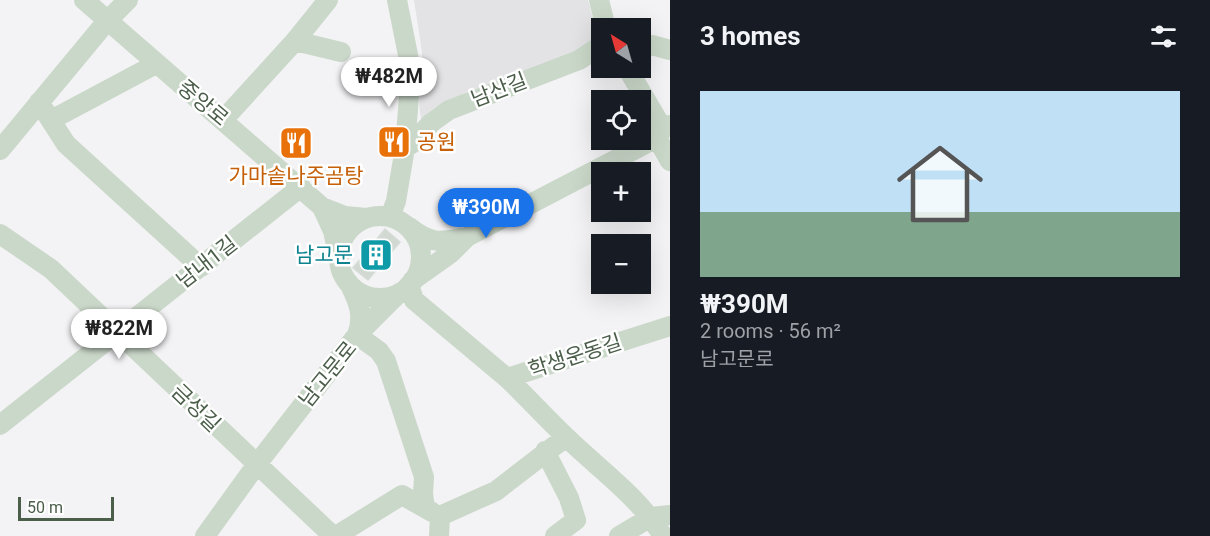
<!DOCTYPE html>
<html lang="en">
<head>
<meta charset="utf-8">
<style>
	:root { --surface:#171b24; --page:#242831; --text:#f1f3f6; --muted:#9ea1a6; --line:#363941; --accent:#1a73e8 }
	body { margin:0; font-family:Roboto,"Noto Sans KR",sans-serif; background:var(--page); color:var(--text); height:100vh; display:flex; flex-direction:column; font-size:22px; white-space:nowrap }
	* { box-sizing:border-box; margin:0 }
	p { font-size:20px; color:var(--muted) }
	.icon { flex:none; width:33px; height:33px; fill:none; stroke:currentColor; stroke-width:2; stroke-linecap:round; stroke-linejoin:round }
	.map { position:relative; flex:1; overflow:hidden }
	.details { display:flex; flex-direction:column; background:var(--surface); width:540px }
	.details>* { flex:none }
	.needle { width:39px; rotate:323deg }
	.buttons { position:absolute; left:591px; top:18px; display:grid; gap:12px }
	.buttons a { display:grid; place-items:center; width:60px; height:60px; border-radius:0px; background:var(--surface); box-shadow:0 6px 24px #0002; font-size:30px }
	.scale { position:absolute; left:18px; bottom:15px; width:96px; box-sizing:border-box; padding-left:6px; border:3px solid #4b5e4a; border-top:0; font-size:16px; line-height:21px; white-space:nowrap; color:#4b5e4a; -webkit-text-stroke:4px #fff; paint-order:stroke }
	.price { position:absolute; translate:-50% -51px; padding:0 14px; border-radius:21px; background:#fff; color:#222; font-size:20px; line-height:39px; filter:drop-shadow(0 2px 3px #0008) }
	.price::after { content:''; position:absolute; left:50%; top:36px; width:18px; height:14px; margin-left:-9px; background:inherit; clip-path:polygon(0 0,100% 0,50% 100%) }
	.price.active { background:var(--accent); color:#fff }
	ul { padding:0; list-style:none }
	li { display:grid; align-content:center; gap:12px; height:318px; padding:0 30px }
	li+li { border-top:2px solid var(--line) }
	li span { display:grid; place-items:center; height:186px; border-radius:0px; color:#555 }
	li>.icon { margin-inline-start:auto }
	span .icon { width:108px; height:108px; fill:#fffc; stroke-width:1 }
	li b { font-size:26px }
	h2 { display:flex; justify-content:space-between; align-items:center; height:72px; padding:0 30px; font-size:26px }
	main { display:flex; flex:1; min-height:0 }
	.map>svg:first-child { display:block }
	.education { fill:#e3e3e5 }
	.building { fill:#d1d9d2; stroke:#d6dcd7; stroke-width:1.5 }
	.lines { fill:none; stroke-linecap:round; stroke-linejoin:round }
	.minor { stroke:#cad8c9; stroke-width:20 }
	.labels { text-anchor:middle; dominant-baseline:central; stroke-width:5; stroke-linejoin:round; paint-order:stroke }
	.street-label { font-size:21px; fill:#4b5e4a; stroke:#fff }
	.food-label { font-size:21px; fill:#c56008; stroke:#fff; text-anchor:start }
	.culture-label { font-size:21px; fill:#0d838f; stroke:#fff; text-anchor:end }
</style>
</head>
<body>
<main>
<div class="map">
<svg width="670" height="536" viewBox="0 0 670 536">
	<rect width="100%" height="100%" fill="#f3f2f4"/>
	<path class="education" d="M414 0H588L597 35 570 58 469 91 434 108 421 119 419 104 422 52Z"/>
	<path class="building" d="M385 229 400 242 368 280 353 268Z"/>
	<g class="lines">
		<path class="minor" d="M84 0 322 207
			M599 0 606 28
			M295 41 341 52
			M640 48 652 45 670 50
			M627 68 663 129
			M39 102 66 144 201 267
			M51 120 156 64
			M223 120 295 41 328 0
			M657 138 670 161
			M405 148 413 143 431 123 449 110 579 60 602 45
			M0 150 107 21 128 0
			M339 257a41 41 0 1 1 82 0a41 41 0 1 1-82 0Z
			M390 217 396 201 405 148 411 70 397 0
			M409 227C432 245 440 242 467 237L451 253 413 280
			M0 234 51 269 333 536
			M467 237 657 138 663 129 670 125
			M338 254 333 231 322 207 345 216 366 218
			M350 285C359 303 364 316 357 335L399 293
			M409 285 414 300 507 378 670 326
			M507 378C527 397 546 418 566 437 599 469 638 496 663 536
			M0 425 301 187
			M545 451 569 498 576 520 555 536
			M440 516 496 491 566 437
			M205 536 257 464 357 335 379 351 386 361 424 477 423 494 425 508
			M336 536 402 495 432 512
			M439 536 440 516
			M619 536 651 517 670 515"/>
	</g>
	<defs>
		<g id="restaurant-square" transform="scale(1.725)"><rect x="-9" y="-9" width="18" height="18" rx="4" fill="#e8710a" stroke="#fff"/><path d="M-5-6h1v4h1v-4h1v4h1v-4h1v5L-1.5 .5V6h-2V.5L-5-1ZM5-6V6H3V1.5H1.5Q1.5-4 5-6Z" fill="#fff"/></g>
		<g id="building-square" transform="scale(1.725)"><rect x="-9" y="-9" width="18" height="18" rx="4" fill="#0f9aa8" stroke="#fff"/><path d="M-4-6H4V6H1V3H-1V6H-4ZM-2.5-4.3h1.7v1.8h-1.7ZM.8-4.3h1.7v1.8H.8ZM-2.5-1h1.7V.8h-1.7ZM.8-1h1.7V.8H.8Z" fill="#fff"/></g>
	</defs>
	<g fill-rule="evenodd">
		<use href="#restaurant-square" x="394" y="142"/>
		<use href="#restaurant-square" x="296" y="143"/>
		<use href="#building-square" x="376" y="255"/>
	</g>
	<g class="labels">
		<g class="street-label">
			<text transform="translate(499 90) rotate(-21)">남산길</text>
			<text transform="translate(203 103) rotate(40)">중앙로</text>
			<text transform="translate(207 262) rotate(-38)">남내1길</text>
			<text transform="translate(575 356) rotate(-18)">학생운동길</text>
			<text transform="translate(328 374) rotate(-51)">남고문로</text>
			<text transform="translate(196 408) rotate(44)">금성길</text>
		</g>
		<g class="food-label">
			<text x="417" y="142">공원</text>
			<text x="296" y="176" text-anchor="middle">가마솥나주곰탕</text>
		</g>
		<g class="culture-label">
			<text x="353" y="255">남고문</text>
		</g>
	</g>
</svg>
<div class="buttons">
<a><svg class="needle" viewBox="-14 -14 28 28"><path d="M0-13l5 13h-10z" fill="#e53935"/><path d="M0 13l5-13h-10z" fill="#9ea1a6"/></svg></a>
<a><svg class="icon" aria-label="locate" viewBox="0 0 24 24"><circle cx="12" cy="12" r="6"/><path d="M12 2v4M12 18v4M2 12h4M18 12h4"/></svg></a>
<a>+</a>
<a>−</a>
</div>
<div class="scale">50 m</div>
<b class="price" style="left:389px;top:108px">₩482M</b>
<b class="price active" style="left:486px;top:239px">₩390M</b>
<b class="price" style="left:119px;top:360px">₩822M</b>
</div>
<section class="details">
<h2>3 homes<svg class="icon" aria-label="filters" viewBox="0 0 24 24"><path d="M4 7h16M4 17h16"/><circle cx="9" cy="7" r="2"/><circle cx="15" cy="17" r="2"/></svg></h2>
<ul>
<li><span style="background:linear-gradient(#bfe0f5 65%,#7fa58c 0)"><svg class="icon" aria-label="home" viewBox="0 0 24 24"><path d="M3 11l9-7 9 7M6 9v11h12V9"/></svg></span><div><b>₩390M</b><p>2 rooms · 56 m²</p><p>남고문로</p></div></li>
</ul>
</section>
</main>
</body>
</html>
